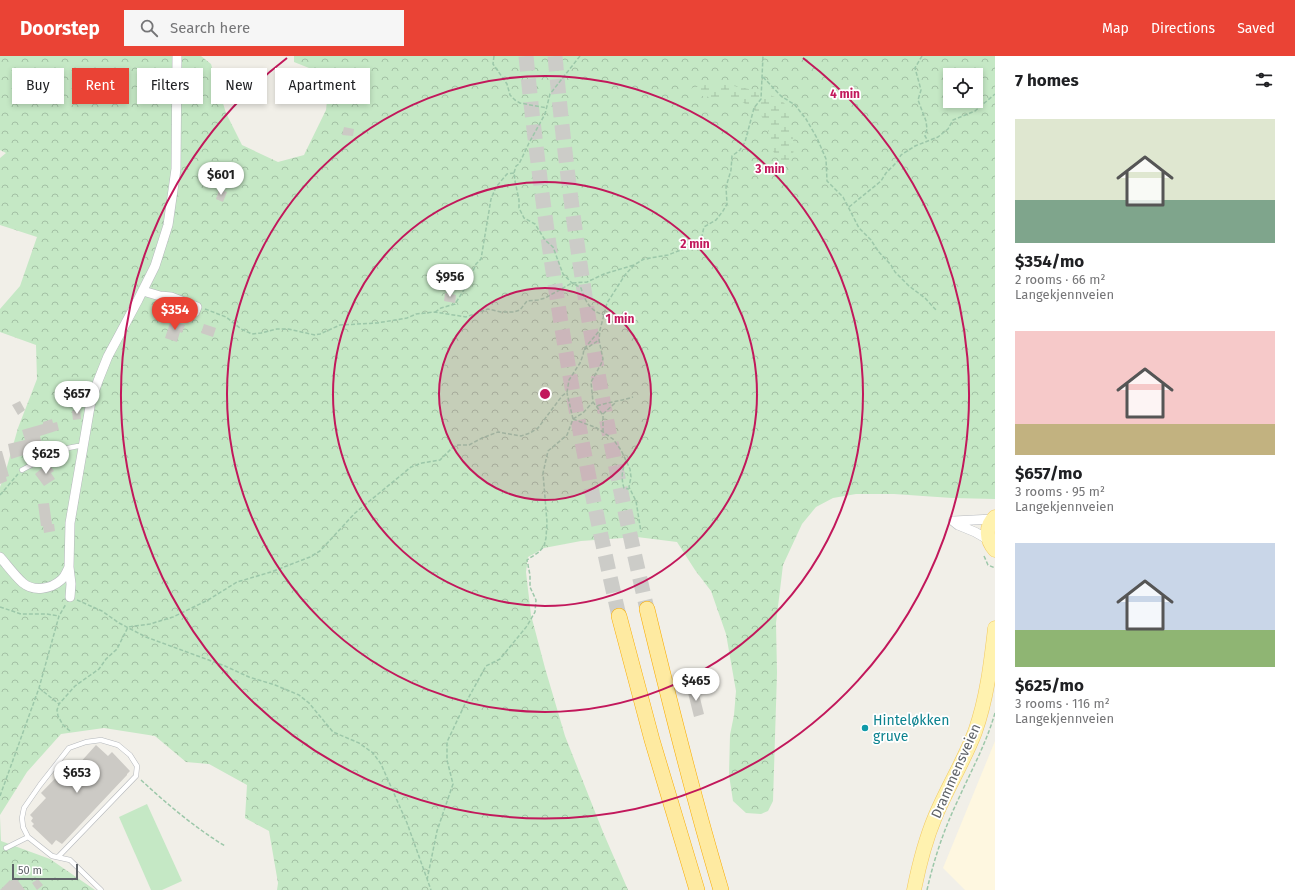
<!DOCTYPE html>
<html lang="en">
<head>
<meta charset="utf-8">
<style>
	:root { --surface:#fff; --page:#f6f6f6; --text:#202124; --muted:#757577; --accent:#ea4335 }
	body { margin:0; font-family:"Fira Sans",sans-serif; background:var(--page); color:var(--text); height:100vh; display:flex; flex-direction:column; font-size:15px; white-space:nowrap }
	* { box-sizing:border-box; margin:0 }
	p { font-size:13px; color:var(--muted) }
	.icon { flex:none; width:22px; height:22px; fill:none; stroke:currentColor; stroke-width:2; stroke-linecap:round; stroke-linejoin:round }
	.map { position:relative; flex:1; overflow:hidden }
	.drawer { display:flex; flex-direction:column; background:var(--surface); width:300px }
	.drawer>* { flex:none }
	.hud { position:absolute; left:12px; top:12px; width:380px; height:36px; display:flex; gap:8px }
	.buttons { position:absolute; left:943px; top:12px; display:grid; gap:8px }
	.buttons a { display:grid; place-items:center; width:40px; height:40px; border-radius:0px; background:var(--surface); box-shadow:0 2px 6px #0003; font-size:20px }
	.scale { position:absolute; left:12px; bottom:10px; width:66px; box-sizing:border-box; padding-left:4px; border:2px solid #5f6368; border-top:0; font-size:11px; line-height:14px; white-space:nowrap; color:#5f6368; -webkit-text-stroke:3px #fff; paint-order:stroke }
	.price { position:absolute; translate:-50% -34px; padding:0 9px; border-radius:14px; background:#fff; color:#222; font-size:13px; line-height:26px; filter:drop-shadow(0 1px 2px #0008) }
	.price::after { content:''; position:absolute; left:50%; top:24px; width:12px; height:9px; margin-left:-6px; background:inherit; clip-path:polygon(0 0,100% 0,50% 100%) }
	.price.on { background:var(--accent); color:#fff }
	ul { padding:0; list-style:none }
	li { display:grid; align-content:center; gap:8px; height:212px; padding:0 20px }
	li span { display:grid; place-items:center; height:124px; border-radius:0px; color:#555 }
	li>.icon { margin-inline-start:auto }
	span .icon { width:72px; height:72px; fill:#fffc; stroke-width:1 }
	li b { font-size:17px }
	h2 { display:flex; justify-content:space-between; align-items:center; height:48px; padding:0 20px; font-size:17px }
	.chip { padding:0 14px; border-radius:0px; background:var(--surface); box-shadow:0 2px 6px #0003; font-size:14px; line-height:36px }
	.chip.on { background:var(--accent); color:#fff }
	header { display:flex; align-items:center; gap:24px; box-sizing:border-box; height:56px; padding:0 20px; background:var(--accent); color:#fff }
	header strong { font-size:19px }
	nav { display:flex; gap:22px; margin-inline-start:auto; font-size:14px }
	.search { width:280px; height:36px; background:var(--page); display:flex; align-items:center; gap:10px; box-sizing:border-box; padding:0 14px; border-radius:0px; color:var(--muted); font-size:15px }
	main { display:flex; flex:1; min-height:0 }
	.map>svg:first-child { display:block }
	.commercial { fill:#fef7e0 }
	.forest { fill:url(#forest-crowns); fill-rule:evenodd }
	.wetland { fill:url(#wetland-marsh) }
	.garden { fill:#c5e8c5 }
	.building { fill:#cccac5 }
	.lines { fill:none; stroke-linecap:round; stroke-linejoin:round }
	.trunk-tunnel { stroke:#ccccc8; stroke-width:15; stroke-dasharray:15 8; stroke-linecap:butt }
	.service-casing { stroke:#b5b8bc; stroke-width:5.5 }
	.minor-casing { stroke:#b5b8bc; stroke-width:10 }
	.primary-casing { stroke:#f2c960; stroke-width:15 }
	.trunk-casing { stroke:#f9ab00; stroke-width:16 }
	.path { stroke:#9cc7a9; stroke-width:1.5; stroke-dasharray:4 2; stroke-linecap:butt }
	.service { stroke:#fff; stroke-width:4.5 }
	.minor { stroke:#fff; stroke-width:9 }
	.primary { stroke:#fff2af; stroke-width:14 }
	.trunk { stroke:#feeaa1; stroke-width:15 }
	.ring { fill:none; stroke:#c2185b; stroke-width:2 }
	.culture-dot { fill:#0f9aa8; stroke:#fff; stroke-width:1.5 }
	.labels { text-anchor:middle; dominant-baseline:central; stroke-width:3.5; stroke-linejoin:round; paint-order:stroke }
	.culture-label { font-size:14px; fill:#0d838f; stroke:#fff; text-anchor:start }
	.street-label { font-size:14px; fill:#5f6368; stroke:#fff }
	.centre { fill:#c2185b; stroke:#fff; stroke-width:2 }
	.ring-label { font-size:12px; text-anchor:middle; font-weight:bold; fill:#c2185b; stroke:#fff; stroke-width:3.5; stroke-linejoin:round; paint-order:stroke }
</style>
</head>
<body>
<header>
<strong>Doorstep</strong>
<div class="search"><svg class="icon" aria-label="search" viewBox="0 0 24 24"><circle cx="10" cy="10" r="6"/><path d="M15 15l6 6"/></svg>Search here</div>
<nav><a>Map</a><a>Directions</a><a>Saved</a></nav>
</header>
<main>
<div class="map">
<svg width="995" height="834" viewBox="0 0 995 834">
	<defs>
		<pattern id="forest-crowns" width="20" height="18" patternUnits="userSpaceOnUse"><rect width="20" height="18" fill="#c5e8c5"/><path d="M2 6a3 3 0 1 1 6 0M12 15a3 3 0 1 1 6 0" fill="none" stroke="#a3c0a4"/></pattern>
		<pattern id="wetland-marsh" width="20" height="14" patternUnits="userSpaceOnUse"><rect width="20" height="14" fill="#c5e8c5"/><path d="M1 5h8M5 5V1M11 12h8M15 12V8" fill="none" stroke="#a3c0a4"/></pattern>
	</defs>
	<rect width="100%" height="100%" fill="#f1efe8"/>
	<path class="commercial" d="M995 685V834H965L943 812Z"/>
	<path class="forest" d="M0 0H201L211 8 226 57 242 89 278 106 304 99 326 54 329 26 309 12 294 6V0H995V443L952 442 894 438H856L833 442 816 451 802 468 783 509 776 567 777 617 773 745 768 755 761 758 746 757 733 745 729 719 730 679 734 659 736 635 726 578 711 535 695 514 677 486 637 481 581 485 544 492 528 501 526 516 531 559 545 612 565 680 603 776 628 834H277L278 827 269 775 245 762 247 729 209 708 186 706 155 680 104 672 61 678 27 716 0 759V431L6 414 18 372 37 323 36 289 0 276V253L20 230 37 181 0 169V102L6 97 0 94ZM950 19H976V45H950Z
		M0 761 1 785 50 803 95 834H0Z"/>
	<path class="wetland" d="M715 27C733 30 773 35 785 48 791 53 791 67 792 74 793 85 796 93 791 104L780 106 773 95 768 74 761 59 741 45 702 40 691 32Z"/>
	<path class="garden" d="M147 748 182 825 162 834H151L119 761Z"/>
	<path class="building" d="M344 71 354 73 353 80 342 79Z
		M219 134 227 136 223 146 216 143Z
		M445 237 456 239 455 247 444 245Z
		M171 264 185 269 182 277 180 276 177 286 165 282Z
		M204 268 216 272 213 281 201 277Z
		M20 345 25 354 18 359 12 349Z
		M80 353 81 363 73 364 72 355Z
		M52 363 53 367 57 366 59 374 40 380 41 385 37 386 40 394 11 403 8 388 25 384 22 374 43 368V366Z
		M0 395H2L9 420 6 421 7 425 0 428Z
		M48 407 54 415 51 417 55 423 44 430 35 418Z
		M49 447 52 468H54L55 475 44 477 43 470H41L38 448Z
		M697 630 704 658 694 661 687 633Z
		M96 689 108 700 112 696 130 715 127 718V719L62 788 56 784 52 789 32 770 34 768 31 765 33 762 30 759 46 742 41 737 73 704 78 709Z
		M16 822 25 834H0L10 824 11 825Z
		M38 823 43 829 37 834 32 827Z"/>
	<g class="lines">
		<path class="trunk-tunnel" d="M526 0C545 189 576 376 619 560
			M555 0C572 187 604 371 647 553"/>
		<g class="service-casing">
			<path id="service" d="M22 414C41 404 61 390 83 390
				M28 781 23 771 22 762 24 752 40 729 69 692 86 686 101 684 118 689 130 699 137 710 136 720 58 801
				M6 792 28 781 52 800 70 804 101 834"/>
		</g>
		<g class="minor-casing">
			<path id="minor" d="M143 235 160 240 171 241 197 251 195 256
				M953 465 958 469 975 476 989 484
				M954 465 993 463
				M0 501C7 509 15 520 23 527 34 536 51 533 61 524 65 521 67 515 69 511
				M70 541 71 528 69 511 70 467 91 345 98 325 108 300 138 244 155 210 168 169 176 113 177 0"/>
		</g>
		<g class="primary-casing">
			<path id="primary" d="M995 461C985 470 986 484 995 494
				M914 834C919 809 925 785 935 761 947 732 964 705 975 676 987 642 991 607 995 572"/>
		</g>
		<g class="trunk-casing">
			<path id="trunk" d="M647 553C670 648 693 741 721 834
				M619 560 652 684 697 834"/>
		</g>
		<path class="path" d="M494 0 493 8 507 28 510 39 515 44 520 47 547 52
			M580 0 550 38 545 58 529 87 519 108 516 110 514 117 515 125 519 144V152L524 162 535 168 545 184 553 191 563 218 572 227 581 232C585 245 590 255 604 259
			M922 0 915 12 921 34 918 44 926 65 927 73 925 80 928 85
			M763 21 781 40 795 49 806 63 817 82 826 103 827 125 843 141 859 172 871 184 878 195 891 209 895 216 909 230 925 242 936 254
			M849 151 881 125 886 117 897 106 901 99 915 90 938 81 948 73 953 64 975 55 995 38
			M205 253 226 261 241 273 252 278 261 277 277 273H288L315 279 320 278 340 269 377 267 407 262 416 258 435 256 466 261 488 253 501 256H514L520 254 527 245 538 244 545 242 572 227 587 226 604 218 634 209
			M435 256 441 252 455 248 467 229 476 208 481 203 491 143 496 131 507 118 514 117
			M584 294 599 284
			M597 350C609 346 621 345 633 341
			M603 358 615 347
			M573 363 597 372 613 383 621 394 630 413 631 421 629 431 636 445 641 476
			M573 363 583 357 593 346
			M603 376V359L593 346 591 326 601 308 603 303 599 284 600 274 607 247 625 219 634 209 644 203 668 199 696 188 701 184 704 171 716 164 723 155 727 148 726 131 731 114 732 100 740 94 745 86 754 52 761 43 763 0
			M626 405C622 413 621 423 624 432L629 433
			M0 439 18 418
			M984 500 988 509 995 512
			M77 544 102 555 119 567 146 581 225 610 249 621 275 629 299 639 309 647 333 676 359 687 373 697 381 708 407 767 431 834
			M0 551 21 558H47L59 560
			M39 632 59 648
			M70 675 63 669 58 660 57 654 59 648 75 630 99 613 106 603 117 593 128 571 150 568 173 561 208 544 237 526 271 516 310 501 320 495 355 457 411 411 422 407 440 404 452 392 458 389H469L482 382 498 376 521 380 530 377 538 372 562 340 567 336 569 324 580 307 583 299 584 293 600 274
			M141 724C167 748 194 771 225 790
			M0 740 39 632 59 560 66 548
			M427 824 437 775 453 728 447 704V686L465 648 486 610 500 603 527 570 535 556 536 544 530 531V519L527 504 539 496 544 490 546 482 547 466 543 417 548 395 567 379 573 363 567 337
			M927 834C934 803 944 773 958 744 971 715 986 688 995 657"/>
		<use href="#service" class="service"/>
		<use href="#minor" class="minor"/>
		<use href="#primary" class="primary"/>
		<use href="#trunk" class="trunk"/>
	</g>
	<circle cx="545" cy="338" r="106" fill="#c2185b" fill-opacity=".12"/>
	<g class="ring">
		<circle cx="545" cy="338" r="106"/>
		<circle cx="545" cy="338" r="212"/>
		<circle cx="545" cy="338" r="318"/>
		<path d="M803 2A424 424 0 1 1 287 2"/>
	</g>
	<circle class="culture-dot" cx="865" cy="672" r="4"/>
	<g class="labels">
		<g class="culture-label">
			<text x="873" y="664">Hinteløkken<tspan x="873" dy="16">gruve</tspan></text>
		</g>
		<g class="street-label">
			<text transform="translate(956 715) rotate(-66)">Drammensveien</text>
		</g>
	</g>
	<circle cx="545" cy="338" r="6" class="centre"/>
	<g class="ring-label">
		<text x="845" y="42">4 min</text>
		<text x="770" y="117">3 min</text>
		<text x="695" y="192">2 min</text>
		<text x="620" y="267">1 min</text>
	</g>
</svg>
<div class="buttons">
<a><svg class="icon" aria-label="locate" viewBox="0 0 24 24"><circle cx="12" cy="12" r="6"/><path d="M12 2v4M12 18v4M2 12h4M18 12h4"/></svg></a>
</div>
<div class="scale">50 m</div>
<b class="price" style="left:221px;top:140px">$601</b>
<b class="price" style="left:450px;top:242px">$956</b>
<b class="price on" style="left:175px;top:275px">$354</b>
<b class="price" style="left:77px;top:359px">$657</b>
<b class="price" style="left:46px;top:419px">$625</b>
<b class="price" style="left:696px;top:646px">$465</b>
<b class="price" style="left:77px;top:738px">$653</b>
<div class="hud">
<a class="chip">Buy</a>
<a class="chip on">Rent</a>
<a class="chip">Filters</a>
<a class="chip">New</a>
<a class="chip">Apartment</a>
</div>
</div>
<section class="drawer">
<h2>7 homes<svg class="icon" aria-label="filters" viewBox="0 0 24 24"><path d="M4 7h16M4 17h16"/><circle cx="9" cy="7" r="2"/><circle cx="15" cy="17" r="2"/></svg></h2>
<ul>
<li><span style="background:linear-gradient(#dfe7d0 65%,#7fa58c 0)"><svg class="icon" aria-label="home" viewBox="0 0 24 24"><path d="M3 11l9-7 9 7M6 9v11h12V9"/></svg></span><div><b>$354/mo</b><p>2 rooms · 66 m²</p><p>Langekjennveien</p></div></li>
<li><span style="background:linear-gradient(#f6c9c9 75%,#c2b280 0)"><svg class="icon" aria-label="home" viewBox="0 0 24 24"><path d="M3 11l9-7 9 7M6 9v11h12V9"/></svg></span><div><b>$657/mo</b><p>3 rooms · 95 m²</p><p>Langekjennveien</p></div></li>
<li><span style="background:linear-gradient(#c9d6e8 70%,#8fb573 0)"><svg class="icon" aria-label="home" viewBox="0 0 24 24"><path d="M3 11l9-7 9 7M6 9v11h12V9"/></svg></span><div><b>$625/mo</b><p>3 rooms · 116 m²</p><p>Langekjennveien</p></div></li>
</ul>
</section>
</main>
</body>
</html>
